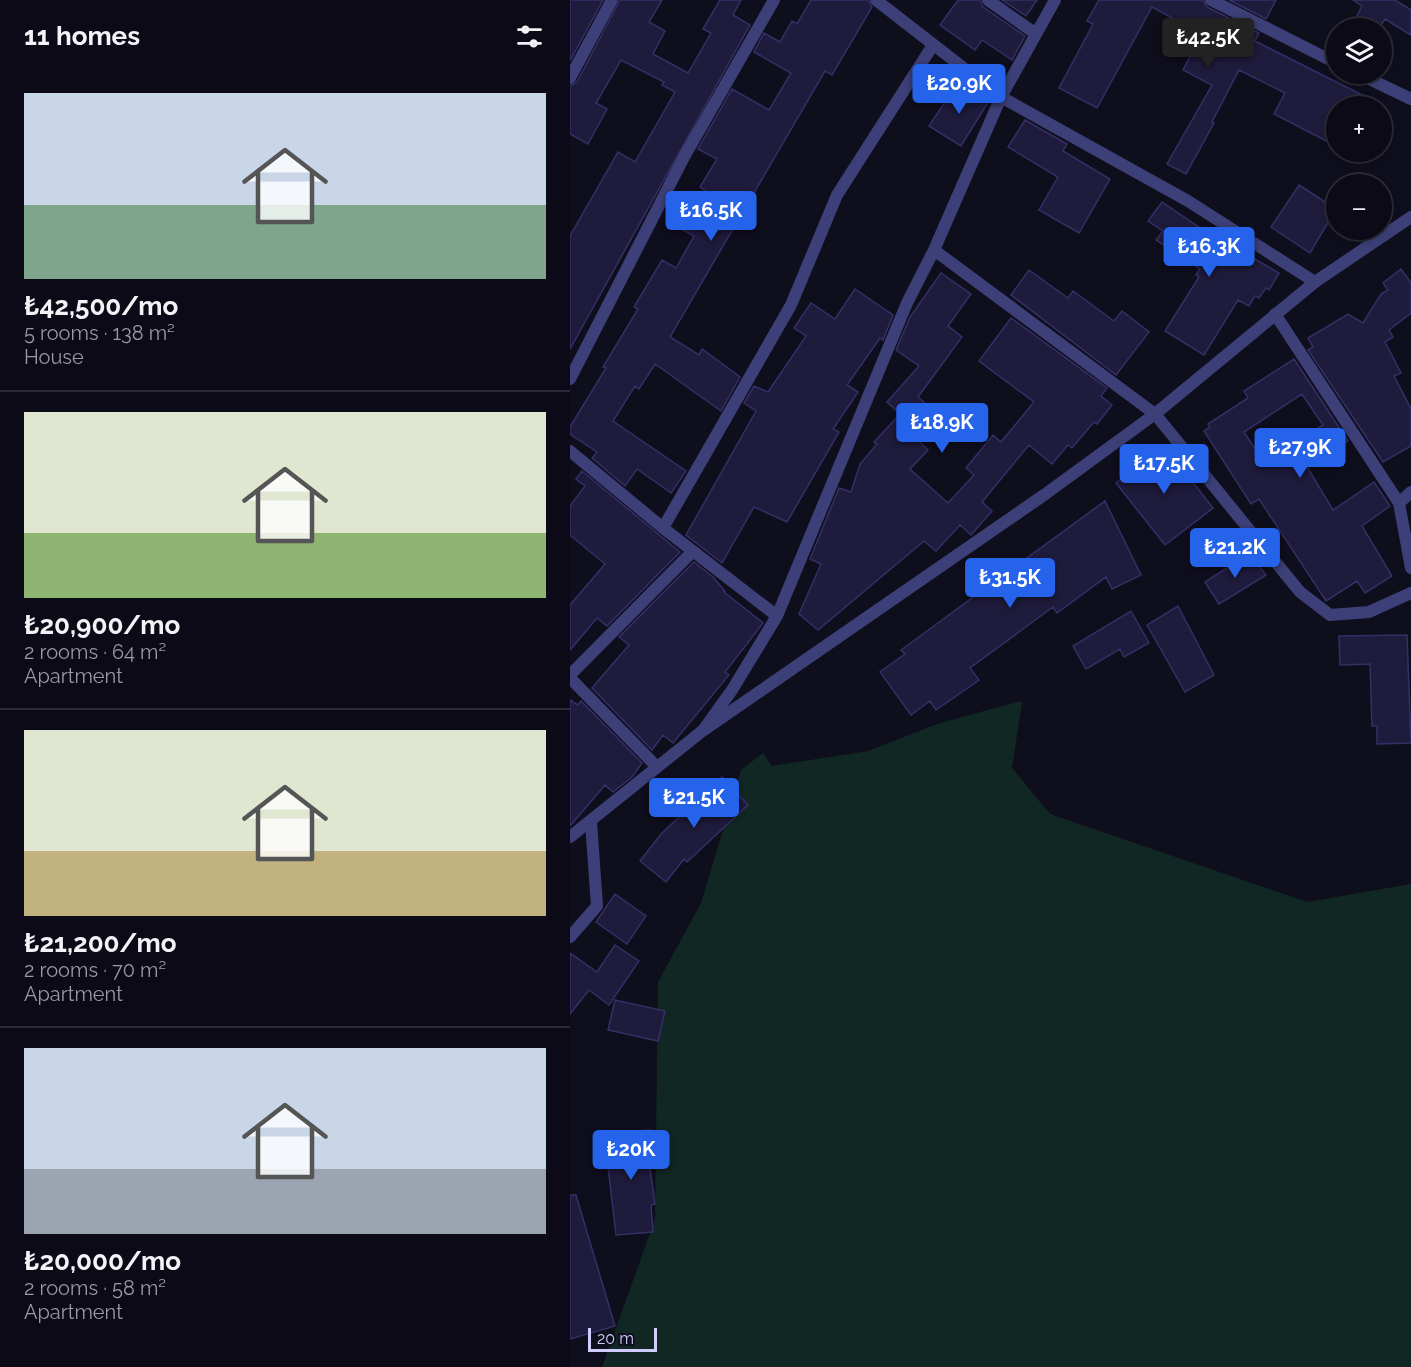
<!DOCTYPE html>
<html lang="en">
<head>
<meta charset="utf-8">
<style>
	:root { --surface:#0b0a16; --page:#191823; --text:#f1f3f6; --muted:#9a9aa1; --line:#2b2b35; --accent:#2563eb }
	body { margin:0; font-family:Raleway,sans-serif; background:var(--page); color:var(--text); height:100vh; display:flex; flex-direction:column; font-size:22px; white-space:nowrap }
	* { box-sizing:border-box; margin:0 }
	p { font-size:20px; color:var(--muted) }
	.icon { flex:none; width:33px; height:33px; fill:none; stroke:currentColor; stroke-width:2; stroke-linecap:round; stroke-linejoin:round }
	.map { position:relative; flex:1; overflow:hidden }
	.side { display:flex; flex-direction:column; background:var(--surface); width:570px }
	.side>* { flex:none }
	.tools { position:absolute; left:756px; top:18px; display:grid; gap:12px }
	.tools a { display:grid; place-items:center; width:66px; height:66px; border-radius:50%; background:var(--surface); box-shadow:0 3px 9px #0003,0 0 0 2px var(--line); font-size:30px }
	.scale { position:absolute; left:18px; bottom:15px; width:69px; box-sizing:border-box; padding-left:6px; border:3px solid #cfcefb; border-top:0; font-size:16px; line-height:21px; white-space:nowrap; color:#cfcefb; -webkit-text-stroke:4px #0f0e1d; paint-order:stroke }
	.price { position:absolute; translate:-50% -51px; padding:0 14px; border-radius:6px; background:var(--accent); color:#fff; font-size:20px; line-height:39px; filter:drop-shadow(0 2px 3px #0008) }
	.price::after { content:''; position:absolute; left:50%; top:36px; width:18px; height:14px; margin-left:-9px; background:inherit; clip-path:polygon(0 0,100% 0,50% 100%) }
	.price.current { background:#222; color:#fff }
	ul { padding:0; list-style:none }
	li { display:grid; align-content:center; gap:12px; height:318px; padding:0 24px }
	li+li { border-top:2px solid var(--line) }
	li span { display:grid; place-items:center; height:186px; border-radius:0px; color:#555 }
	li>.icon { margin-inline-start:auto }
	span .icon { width:108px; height:108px; fill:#fffc; stroke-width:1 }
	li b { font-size:26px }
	h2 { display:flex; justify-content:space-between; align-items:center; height:72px; padding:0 24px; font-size:26px }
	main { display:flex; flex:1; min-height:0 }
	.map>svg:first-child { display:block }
	.green { fill:#112724 }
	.building { fill:#1f1b3c; stroke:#352f66; stroke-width:1.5; fill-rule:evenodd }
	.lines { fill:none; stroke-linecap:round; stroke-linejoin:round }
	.minor { stroke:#3d4078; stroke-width:12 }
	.tertiary { stroke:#3d4078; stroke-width:12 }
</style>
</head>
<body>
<main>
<section class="side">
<h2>11 homes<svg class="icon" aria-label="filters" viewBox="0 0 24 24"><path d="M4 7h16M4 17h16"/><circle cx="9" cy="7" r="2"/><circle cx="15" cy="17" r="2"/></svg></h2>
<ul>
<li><span style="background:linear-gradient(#c9d6e8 60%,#7fa58c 0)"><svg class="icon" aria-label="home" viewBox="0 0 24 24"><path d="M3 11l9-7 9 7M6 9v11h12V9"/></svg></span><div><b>₺42,500/mo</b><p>5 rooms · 138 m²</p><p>House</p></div></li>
<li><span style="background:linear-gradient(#dfe7d0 65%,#8fb573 0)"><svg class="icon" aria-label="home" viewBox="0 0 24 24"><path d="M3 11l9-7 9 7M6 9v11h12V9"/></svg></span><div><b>₺20,900/mo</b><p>2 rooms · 64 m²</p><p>Apartment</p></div></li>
<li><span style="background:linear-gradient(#dfe7d0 65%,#c2b280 0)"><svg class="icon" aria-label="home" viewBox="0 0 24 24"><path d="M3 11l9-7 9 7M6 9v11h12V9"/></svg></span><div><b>₺21,200/mo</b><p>2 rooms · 70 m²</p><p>Apartment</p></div></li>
<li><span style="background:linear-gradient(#c9d6e8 65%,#9aa5b1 0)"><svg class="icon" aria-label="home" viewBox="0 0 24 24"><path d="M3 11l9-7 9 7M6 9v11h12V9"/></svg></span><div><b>₺20,000/mo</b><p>2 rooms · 58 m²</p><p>Apartment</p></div></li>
</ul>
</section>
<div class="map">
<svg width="841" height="1367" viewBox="0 0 841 1367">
	<rect width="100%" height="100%" fill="#0f0e1d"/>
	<path class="green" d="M447 702H452L442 768 480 814 737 902 841 884V1367H32L85 1219 88 982 131 903 171 770 193 753 202 766 298 751 370 723Z"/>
	<path class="building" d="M0 0H33L0 61Z
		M50 0H92L79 22 95 31 83 54 118 73 141 33 133 29 150 0H171L163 15 180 25 0 349V236L48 152 65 162 105 92 92 85 94 82 51 60 26 103 37 109 18 144 0 134V86L7 82Z
		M241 0H298L302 7 262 75 255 71 100 337 129 355 132 349 170 377 151 411 85 364 69 389 65 386 43 421 116 471 101 493 67 469 55 486 22 458 27 452 0 434V427L36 368 33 367 68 309 64 307 92 260 106 268 124 236 113 230 136 191 130 187 147 159 128 149 162 89 199 110 221 73 184 52 194 33 210 42 222 21 227 24Z
		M388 0H410L413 7 455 36 442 60 412 40 405 50 370 25Z
		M432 0H467L456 16Z
		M529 0H633L637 7 689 33 685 41 814 106H766V146L704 114 715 93 669 70 642 122 644 123 616 174 597 164 642 85 613 70 632 34 582 7 527 108 489 88 523 24 517 21Z
		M659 0H706L696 19Z
		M783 0H825L841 10V35L815 19 809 28 787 16 792 6Z
		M405 88 420 99 391 146 359 126 383 90 398 99Z
		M455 120 497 144 493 151 540 179 509 233 469 210 488 177 438 147Z
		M729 185 766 209 740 253 701 227Z
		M592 202 629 227 709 273 699 290 696 288 689 298 685 296 679 306 668 300 634 355 595 331 629 277 626 275 630 269 586 240 593 231 578 221Z
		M831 269 841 283V313L819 330 823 337 815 342 831 373 824 376 841 409V446L813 462 738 350 743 347 738 338 778 314 793 323 811 294 818 290 813 283Z
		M459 270 498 298 503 291 544 321 552 311 579 332 546 375 441 295Z
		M371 273 401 294 378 326 392 337 348 397 363 410 341 434 358 450 340 469 378 503 404 475 396 468 423 435 431 442 464 402 409 361 441 318 537 388 531 396 542 405 527 424 524 422 502 448 498 445 482 464 459 445 412 502 422 511 401 535 390 525 366 551 354 541 248 630 229 614 251 564 240 559 269 488 281 492 290 464 307 444 304 442 330 414 317 402 349 366 326 350 340 317Z
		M285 289 323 315 313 340 310 338 277 385 288 392 263 429 269 432 217 522 184 507 152 563 116 535 186 411 174 403 184 386 198 392 236 336 224 328 241 303 265 319Z
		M724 359 778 441 737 467 763 510 804 482 820 506 792 526 822 576 795 593 787 581 756 601 689 499 681 504 634 431 640 427 638 424 678 398 674 391ZM732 394 753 425 694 463 674 432Z
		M594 445 643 508 595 545 546 483Z
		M12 471 110 552 37 626 27 618 0 650V605L35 564 0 535V506L15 486 6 479Z
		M535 501 571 575 542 589 536 577 487 613 483 607 400 668 409 680 366 710 360 701 341 715 310 672 335 654 331 650Z
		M679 554 696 575 649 604 635 582Z
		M124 562 143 577 155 591 154 592 193 623 155 672 159 675 103 743 93 735 82 750 22 688 59 645 49 637Z
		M608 606 644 675 615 692 577 625Z
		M561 611 579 643 554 657 550 649 516 669 503 646Z
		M837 635 841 743 807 744V726H802L800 664 770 665 769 636Z
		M0 700 8 705 11 701 72 763 62 777 43 792 35 785 0 826Z
		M152 777 178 805 117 862 114 859 96 882 70 861 92 833Z
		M45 894 76 916 57 944 26 922Z
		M45 945 69 961 39 1005 19 990 0 1014V953L27 972Z
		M45 1000 95 1011 88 1041 38 1030Z
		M81 1130 82 1153 78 1154 85 1204 81 1205 83 1232 46 1235 34 1133Z
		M0 1195H6L45 1326 0 1339Z"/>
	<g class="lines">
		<path class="minor" d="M306 0 431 97 618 201 745 282
			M418 0 466 34
			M641 0 766 63
			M789 74 841 99
			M0 78 42 0
			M364 250 585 414 730 592 760 615 799 612 841 593
			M705 314 829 503 841 568
			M0 379 114 157 204 0
			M0 451 93 528 207 616
			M829 503 841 492
			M93 528 221 305 267 195 363 45
			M0 675 123 551
			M0 678 87 767
			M134 729 162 690 207 616 337 303 364 250 431 97 485 0
			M0 937 27 906 21 822"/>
		<path class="tertiary" d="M0 837 131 732 474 495 585 414 745 282 841 217"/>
	</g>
</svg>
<div class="tools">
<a><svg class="icon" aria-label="layers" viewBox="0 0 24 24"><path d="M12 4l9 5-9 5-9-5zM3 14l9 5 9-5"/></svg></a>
<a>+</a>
<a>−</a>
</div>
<div class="scale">20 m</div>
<b class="price current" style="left:638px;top:69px">₺42.5K</b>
<b class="price" style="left:389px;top:115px">₺20.9K</b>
<b class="price" style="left:141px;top:242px">₺16.5K</b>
<b class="price" style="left:639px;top:278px">₺16.3K</b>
<b class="price" style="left:372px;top:454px">₺18.9K</b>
<b class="price" style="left:730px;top:479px">₺27.9K</b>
<b class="price" style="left:594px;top:495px">₺17.5K</b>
<b class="price" style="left:665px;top:579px">₺21.2K</b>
<b class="price" style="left:440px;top:609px">₺31.5K</b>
<b class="price" style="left:124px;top:829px">₺21.5K</b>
<b class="price" style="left:61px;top:1181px">₺20K</b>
</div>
</main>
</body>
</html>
